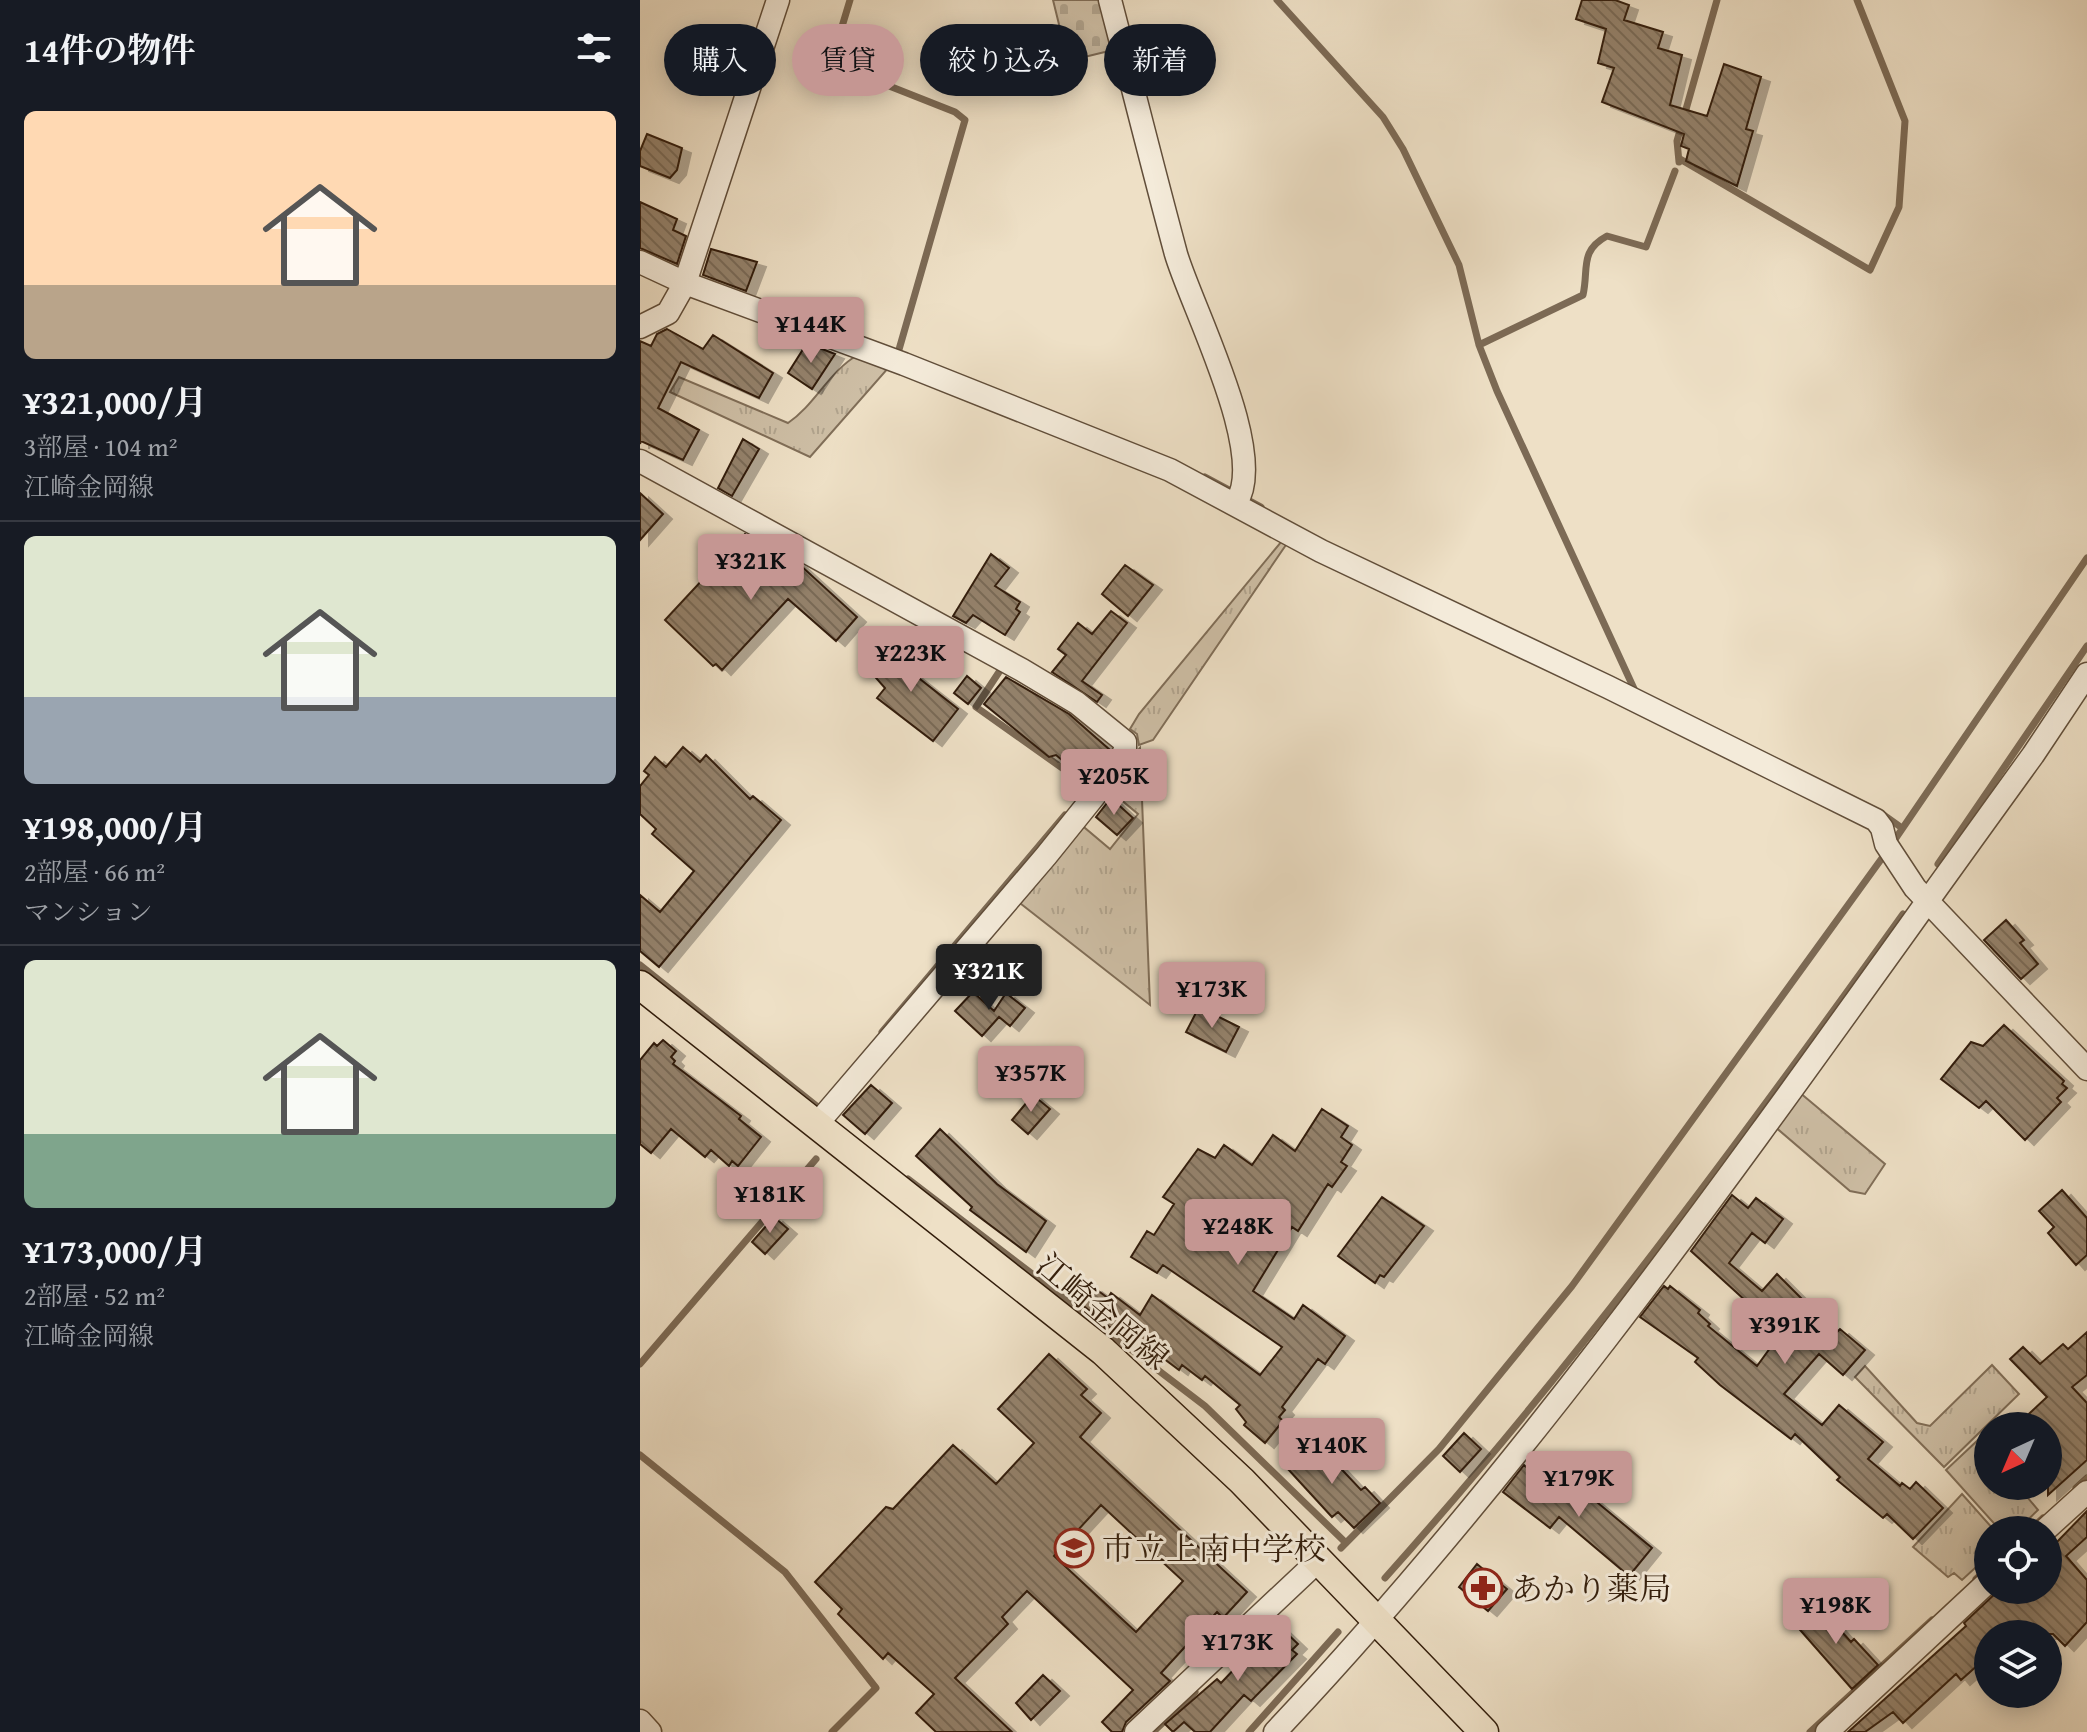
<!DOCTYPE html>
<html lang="ja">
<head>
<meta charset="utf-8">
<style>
	:root { --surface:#171b24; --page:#242831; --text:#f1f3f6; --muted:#9ea1a6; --line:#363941; --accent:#c59692 }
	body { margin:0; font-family:"Gentium Book Plus","Noto Serif JP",serif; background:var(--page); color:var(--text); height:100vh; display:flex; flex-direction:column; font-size:30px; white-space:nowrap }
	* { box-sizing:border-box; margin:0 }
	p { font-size:26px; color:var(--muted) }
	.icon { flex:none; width:44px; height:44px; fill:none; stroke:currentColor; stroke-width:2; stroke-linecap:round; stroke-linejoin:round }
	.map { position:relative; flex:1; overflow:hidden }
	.side { display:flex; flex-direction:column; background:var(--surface); width:640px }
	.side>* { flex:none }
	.top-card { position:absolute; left:24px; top:24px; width:760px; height:72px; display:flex; gap:16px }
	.needle { width:52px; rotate:224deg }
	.tools { position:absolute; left:1334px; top:1412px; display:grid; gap:16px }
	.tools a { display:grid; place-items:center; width:88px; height:88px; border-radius:50%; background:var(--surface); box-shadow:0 4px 20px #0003; font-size:40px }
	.price { position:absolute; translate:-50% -68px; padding:0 18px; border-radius:8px; background:var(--accent); color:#111; font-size:26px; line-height:52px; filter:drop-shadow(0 2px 4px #0008) }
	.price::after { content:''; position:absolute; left:50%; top:48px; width:24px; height:18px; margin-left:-12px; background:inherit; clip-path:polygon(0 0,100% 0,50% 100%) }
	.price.current { background:#222; color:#fff }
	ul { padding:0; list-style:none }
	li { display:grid; align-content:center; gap:16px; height:424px; padding:0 24px }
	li+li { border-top:2px solid var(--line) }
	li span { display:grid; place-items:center; height:248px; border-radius:12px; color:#555 }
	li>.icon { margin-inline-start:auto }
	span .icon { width:144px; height:144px; fill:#fffc; stroke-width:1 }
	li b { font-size:34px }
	h2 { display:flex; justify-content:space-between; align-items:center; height:96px; padding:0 24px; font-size:34px }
	.pill { padding:0 28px; border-radius:36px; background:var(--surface); box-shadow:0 4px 20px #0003; font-size:28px; line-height:72px }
	.pill.current { background:var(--accent); color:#111 }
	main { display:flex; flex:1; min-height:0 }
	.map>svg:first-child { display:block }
	.grass { fill:url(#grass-tufts); stroke:#806e58; stroke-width:2 }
	.cemetery { fill:url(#cemetery-stones); stroke:#806e58; stroke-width:2 }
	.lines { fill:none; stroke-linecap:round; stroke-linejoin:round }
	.stream { stroke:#7c6a55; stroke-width:7 }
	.building { fill:url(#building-back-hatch); stroke:#321d0b; stroke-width:2; fill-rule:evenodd; filter:url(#shadow) }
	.minor-casing { stroke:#614e3a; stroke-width:25 }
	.major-casing { stroke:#321d0b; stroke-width:31 }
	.minor { stroke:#f4ebda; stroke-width:22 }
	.major { stroke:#eee0c6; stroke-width:28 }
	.labels { text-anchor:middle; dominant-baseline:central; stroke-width:6; stroke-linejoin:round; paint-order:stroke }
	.street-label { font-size:32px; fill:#321d0b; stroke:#f4ebda }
	.poi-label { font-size:32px; fill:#321d0b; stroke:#f4ebda; text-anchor:start }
</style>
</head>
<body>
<main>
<section class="side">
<h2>14件の物件<svg class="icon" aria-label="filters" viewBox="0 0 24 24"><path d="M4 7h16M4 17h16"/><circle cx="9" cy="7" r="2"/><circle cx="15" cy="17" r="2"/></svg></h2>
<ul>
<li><span style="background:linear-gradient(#ffd9b3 70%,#b9a48a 0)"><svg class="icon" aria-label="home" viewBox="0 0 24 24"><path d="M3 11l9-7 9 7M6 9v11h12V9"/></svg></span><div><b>¥321,000/月</b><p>3部屋 · 104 m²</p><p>江崎金岡線</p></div></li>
<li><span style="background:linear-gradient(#dfe7d0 65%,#9aa5b1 0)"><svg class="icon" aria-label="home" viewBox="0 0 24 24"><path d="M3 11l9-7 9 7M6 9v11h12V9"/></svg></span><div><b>¥198,000/月</b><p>2部屋 · 66 m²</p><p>マンション</p></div></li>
<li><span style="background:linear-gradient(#dfe7d0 70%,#7fa58c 0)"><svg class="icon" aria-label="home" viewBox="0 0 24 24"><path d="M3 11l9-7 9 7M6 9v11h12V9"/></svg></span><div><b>¥173,000/月</b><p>2部屋 · 52 m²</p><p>江崎金岡線</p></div></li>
</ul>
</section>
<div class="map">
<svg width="1447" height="1732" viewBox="0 0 1447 1732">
	<defs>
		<pattern id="grass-tufts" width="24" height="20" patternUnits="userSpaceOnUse" patternTransform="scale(2)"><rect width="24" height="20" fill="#cebfa6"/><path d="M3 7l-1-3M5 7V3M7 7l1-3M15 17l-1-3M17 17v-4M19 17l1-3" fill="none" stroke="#b1a48e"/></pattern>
		<pattern id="cemetery-stones" width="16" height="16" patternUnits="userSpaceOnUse" patternTransform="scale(2)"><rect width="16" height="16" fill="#cebfa6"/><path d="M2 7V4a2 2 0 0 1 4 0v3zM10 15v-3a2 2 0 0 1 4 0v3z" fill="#b1a48e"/></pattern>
		<pattern id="building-back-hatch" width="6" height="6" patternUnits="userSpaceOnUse" patternTransform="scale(2)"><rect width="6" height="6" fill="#94826c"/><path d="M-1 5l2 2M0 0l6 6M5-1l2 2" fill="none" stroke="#796a57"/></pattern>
		<filter id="shadow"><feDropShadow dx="9" dy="5" stdDeviation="0" flood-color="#0004"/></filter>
	</defs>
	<rect width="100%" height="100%" fill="#eee0c6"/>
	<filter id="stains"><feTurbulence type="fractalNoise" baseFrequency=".0025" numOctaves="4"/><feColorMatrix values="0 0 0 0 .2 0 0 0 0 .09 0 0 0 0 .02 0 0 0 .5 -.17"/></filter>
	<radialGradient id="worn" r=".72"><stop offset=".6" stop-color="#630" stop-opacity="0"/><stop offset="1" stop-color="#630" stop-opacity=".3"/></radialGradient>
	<path class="grass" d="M219 354 250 366 170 457 30 392 39 377 148 423C176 404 188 372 219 354Z
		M646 536 650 539 513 740 499 745 497 734 490 729 499 714Z
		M500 748 510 1005 376 900 439 823 470 849 498 814 467 788Z
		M1159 1092 1245 1164 1225 1194 1210 1191 1134 1126Z
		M1352 1365 1379 1394 1304 1467 1215 1377 1225 1366 1277 1423 1290 1426Z
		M1338 1440 1348 1451V1486H1378L1398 1510 1377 1530H1360L1306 1470Z
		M1322 1494 1354 1530H1348V1556L1322 1580 1314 1573 1308 1577 1273 1547Z"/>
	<path class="cemetery" d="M413 0H460L473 50 428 61Z"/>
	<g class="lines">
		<path class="stream" d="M210 0 191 63 315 112 325 120 258 353
			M637 0 743 117 763 149 819 265 839 345
			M1040 159 1230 270 1259 207 1265 121 1217 0
			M1039 162 1037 141 1077 0
			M565 477 621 507
			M361 669 336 707 449 787
			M996 693 857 391 839 345 943 295C949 269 939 251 967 236L1006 247 1035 171
			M1241 813 1262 828
			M1298 864 1447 646
			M0 965 184 1112
			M242 1032 425 815
			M268 1179 565 1406 706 1543
			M0 1364 176 1159
			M0 1455 145 1572 236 1688 192 1732
			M1436 1488 1447 1478
			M1390 1530 1403 1518
			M701 1548 799 1449 932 1286 1245 854 1447 558
			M745 1578C933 1368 1099 1143 1263 914
			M1336 1579 1348 1568
			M513 1732 555 1692
			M609 1732 698 1632
			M1170 1732 1292 1620"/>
	</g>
	<path class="building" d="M942 0H975L989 5 984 20 1023 32 1018 48 1042 55 1030 105 1067 116 1084 64 1121 77 1106 129 1113 131 1097 186 1046 161 1049 149 1041 146 1044 134 962 102 974 68 958 63 966 29 936 19Z
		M7 134 42 148 37 170 30 178 0 166V151Z
		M0 202 37 219 33 230 46 236 37 264 0 248Z
		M71 249 117 262 106 291 63 275Z
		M27 329 63 349 73 335 133 373 119 398 41 362 18 408 59 430 43 460 1 441 0 444V341L11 346 17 334Z
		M167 343 195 354 172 389 148 373Z
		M103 439 119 449 92 496 78 488Z
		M0 493 23 514 0 540Z
		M105 534 146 563 150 559 158 563 217 617 196 641 148 599 82 670 76 664 73 666 25 620Z
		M351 554 369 568 355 586 380 602 376 609 380 612 365 635 333 615 326 623 313 616Z
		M485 565 513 585 488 616 462 594Z
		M471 611 487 623 442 681 462 695 457 702 412 672 426 655 418 649 438 623 452 634Z
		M251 641 268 655 261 664 318 709 293 741 237 698 245 688 229 670Z
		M327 676 341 688 328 704 314 693Z
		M366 677 429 714 470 750 448 782 416 755 409 757 344 704Z
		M43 747 60 762 66 755 110 799 113 796 141 820 19 967 0 951V895L20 912 54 871 12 834 16 829 0 814V786L9 775 4 771 15 757 26 767Z
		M471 798 493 818 477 835 456 817Z
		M1366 920 1384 940 1380 943 1398 964 1381 979 1344 940Z
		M333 992 354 1011 366 993 385 1008 370 1026 359 1017 342 1036 315 1011Z
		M559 1007 599 1027 586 1052 546 1032Z
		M1364 1025 1424 1081 1422 1084 1427 1088 1417 1098 1421 1102 1385 1140 1346 1101 1339 1108 1301 1079 1331 1042 1343 1046Z
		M23 1040 36 1051 31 1057 35 1061 33 1064 101 1116 99 1119 121 1137 98 1166 92 1161 89 1166 71 1150 65 1157 31 1129 11 1153 0 1144V1060L14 1043 17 1046Z
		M231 1085 252 1103 225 1134 203 1115Z
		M393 1095 410 1109 388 1134 372 1120Z
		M682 1109 708 1126 701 1137 712 1145 701 1162 707 1166 692 1187 688 1184 658 1231 652 1227 613 1291 654 1319 663 1305 705 1336 685 1364 678 1359 642 1407 645 1410 639 1417 643 1421 625 1443 604 1425 606 1422 596 1409 600 1405 565 1376 562 1380 542 1365 539 1370 487 1331 482 1337 440 1303 453 1287 468 1298 471 1293 500 1315 512 1295 620 1375 642 1347 523 1265 517 1273 491 1257 507 1231 514 1235 534 1204 523 1197 558 1149 575 1158 584 1145 612 1165 633 1135 655 1151Z
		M300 1129 357 1184 406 1221 386 1252 330 1210 332 1207 276 1156Z
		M1422 1190 1447 1218V1255L1436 1265 1408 1233 1414 1227 1399 1211Z
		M1092 1195 1108 1208 1116 1198 1143 1219 1125 1243 1112 1233 1089 1263 1122 1291 1137 1274 1196 1333 1200 1329 1225 1350 1203 1375 1179 1354 1144 1394 1182 1425 1199 1405 1243 1442 1228 1459 1260 1486 1262 1483 1270 1489 1276 1482 1303 1508 1273 1539 1247 1514 1243 1518 1197 1480 1200 1477 1155 1434 1151 1439 1080 1385 1055 1362 1058 1358 1000 1317 1024 1286 1028 1289 1030 1286 1060 1310 1058 1313 1070 1324 1068 1326 1117 1366 1141 1333 1051 1251Z
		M742 1197 784 1226 744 1277 740 1275 735 1283 698 1256Z
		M134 1217 148 1229 125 1254 112 1242Z
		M1447 1332V1375L1432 1387 1447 1403V1460L1408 1495V1426H1376L1407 1397 1370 1359 1383 1347 1400 1364 1423 1344 1428 1349Z
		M409 1354 447 1389 441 1395 461 1413 440 1437 607 1592 583 1618 577 1612 521 1673 530 1681 486 1722 482 1732H472L462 1722 493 1690 387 1591 362 1617 368 1624 315 1678 372 1732H296L276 1713 294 1694 248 1653 243 1659 198 1614 202 1609 175 1582 246 1507 253 1509 313 1445 356 1484 394 1443 358 1409ZM461 1505 543 1581 496 1632 414 1556Z
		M824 1433 841 1449 820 1472 803 1456Z
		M675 1441 721 1490 725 1487 740 1503 714 1528 698 1512 692 1517 647 1468Z
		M884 1465 918 1495 926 1483 950 1500 952 1498 1012 1548 989 1576 919 1517 910 1528 863 1492Z
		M1447 1511V1537L1426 1556 1447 1580V1622L1425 1646 1413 1634H1348V1656L1321 1680 1316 1674 1263 1723 1253 1712 1225 1732H1208L1326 1626 1324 1623 1359 1590H1408V1544H1415Z
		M837 1564 867 1589 848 1611 819 1587Z
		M1176 1603 1211 1642 1214 1639 1238 1665 1212 1689 1154 1623Z
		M637 1624 658 1644 652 1650 657 1654 611 1701 604 1695 570 1732H555L544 1722 533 1732 525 1724 577 1679 581 1683Z
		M403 1675 420 1691 391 1720 376 1703Z"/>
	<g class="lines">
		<g class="minor-casing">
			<path id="minor" d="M470 0C492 84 513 169 536 254 551 306 629 454 596 503
				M0 262 45 283 264 364 530 470 681 551 968 687 1236 820 1242 828 1246 844 1275 888 1447 1069
				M0 327 28 313 45 283 138 0
				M0 461 382 670 437 703 485 742V750L476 769 406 856 177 1124
				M1405 1530 1447 1492
				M0 1721 10 1732
				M496 1732 679 1560
				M635 1732C918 1432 1151 1088 1393 755L1447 674
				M1187 1732 1348 1582"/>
		</g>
		<g class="major-casing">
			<path id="major" d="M0 985 463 1351 602 1481 844 1732"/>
		</g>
		<use href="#minor" class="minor"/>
		<use href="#major" class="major"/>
	</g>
	<defs>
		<g id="school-ring" transform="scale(2)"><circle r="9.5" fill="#f4ebda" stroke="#8f2418" stroke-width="1.5"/><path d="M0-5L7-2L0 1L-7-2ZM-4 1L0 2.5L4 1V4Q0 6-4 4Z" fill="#8f2418"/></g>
		<g id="pharmacy-ring" transform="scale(2)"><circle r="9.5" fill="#f4ebda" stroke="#8f2418" stroke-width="1.5"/><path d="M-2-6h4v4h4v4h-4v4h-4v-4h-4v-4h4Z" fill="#8f2418"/></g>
	</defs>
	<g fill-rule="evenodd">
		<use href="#school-ring" x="434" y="1548"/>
		<use href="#pharmacy-ring" x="843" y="1588"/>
	</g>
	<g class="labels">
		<g class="street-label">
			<text transform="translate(463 1311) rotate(40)">江崎金岡線</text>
		</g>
		<g class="poi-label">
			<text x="462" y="1548">市立上南中学校</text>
			<text x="871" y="1588">あかり薬局</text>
		</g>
	</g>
	<rect width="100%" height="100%" filter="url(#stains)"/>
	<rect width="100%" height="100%" fill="url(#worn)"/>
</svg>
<div class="tools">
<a><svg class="needle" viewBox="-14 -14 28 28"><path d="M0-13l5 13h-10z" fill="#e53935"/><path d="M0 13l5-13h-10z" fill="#9ea1a6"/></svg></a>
<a><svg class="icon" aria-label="locate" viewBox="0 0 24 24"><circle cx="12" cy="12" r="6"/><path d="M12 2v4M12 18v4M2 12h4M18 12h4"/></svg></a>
<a><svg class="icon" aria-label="layers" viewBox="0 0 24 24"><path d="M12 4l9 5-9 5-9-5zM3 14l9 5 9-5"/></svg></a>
</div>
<b class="price" style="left:171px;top:365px">¥144K</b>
<b class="price" style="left:111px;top:602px">¥321K</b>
<b class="price" style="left:271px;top:694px">¥223K</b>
<b class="price" style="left:474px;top:817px">¥205K</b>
<b class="price current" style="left:349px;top:1012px">¥321K</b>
<b class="price" style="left:572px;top:1030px">¥173K</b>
<b class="price" style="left:391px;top:1114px">¥357K</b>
<b class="price" style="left:130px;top:1235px">¥181K</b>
<b class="price" style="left:598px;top:1267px">¥248K</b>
<b class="price" style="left:1145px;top:1366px">¥391K</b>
<b class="price" style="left:692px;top:1486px">¥140K</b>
<b class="price" style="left:939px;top:1519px">¥179K</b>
<b class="price" style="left:1196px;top:1646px">¥198K</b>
<b class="price" style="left:598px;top:1683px">¥173K</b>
<div class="top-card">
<a class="pill">購入</a>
<a class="pill current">賃貸</a>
<a class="pill">絞り込み</a>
<a class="pill">新着</a>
</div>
</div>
</main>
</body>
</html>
